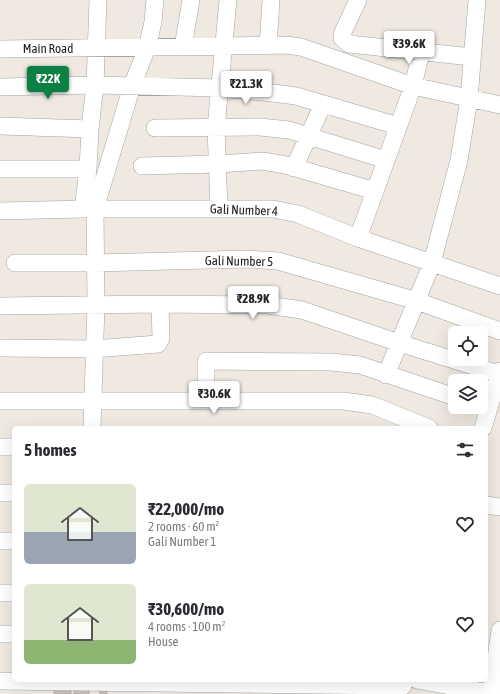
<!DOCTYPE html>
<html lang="en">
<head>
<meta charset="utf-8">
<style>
	:root { --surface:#fff; --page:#f7f7f7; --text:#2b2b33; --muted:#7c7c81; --accent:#0b8043 }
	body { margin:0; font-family:"Asap Condensed",sans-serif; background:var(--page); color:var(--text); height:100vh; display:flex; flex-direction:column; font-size:15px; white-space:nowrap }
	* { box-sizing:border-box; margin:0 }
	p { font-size:13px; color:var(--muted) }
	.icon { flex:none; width:22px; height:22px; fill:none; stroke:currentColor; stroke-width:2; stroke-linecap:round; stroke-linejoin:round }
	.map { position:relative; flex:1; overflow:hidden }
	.details { position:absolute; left:12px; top:426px; width:476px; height:256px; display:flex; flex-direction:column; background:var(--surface); border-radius:6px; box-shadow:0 4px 16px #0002 }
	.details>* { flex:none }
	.tools { position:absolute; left:448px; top:326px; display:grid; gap:8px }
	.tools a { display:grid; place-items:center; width:40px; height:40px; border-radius:6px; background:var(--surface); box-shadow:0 4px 16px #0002; font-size:20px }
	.price { position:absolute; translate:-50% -34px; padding:0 9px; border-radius:4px; background:#fff; color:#222; font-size:13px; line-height:26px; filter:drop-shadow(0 1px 2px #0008) }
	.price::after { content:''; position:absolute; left:50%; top:24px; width:12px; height:9px; margin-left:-6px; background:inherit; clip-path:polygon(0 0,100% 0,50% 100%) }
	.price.current { background:var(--accent); color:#fff }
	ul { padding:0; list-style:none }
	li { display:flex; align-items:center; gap:12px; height:100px; padding:0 12px }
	li span { display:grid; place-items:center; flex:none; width:112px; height:80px; border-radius:6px; color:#555 }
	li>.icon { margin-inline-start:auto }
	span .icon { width:48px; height:48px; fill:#fffc; stroke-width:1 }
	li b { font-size:17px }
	h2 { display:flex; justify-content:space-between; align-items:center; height:48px; padding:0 12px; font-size:17px }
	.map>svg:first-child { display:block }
	.building { fill:#cbbfb7; stroke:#c1aea2 }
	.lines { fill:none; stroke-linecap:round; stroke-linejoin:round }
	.minor-casing { stroke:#a3a3a3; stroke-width:18 }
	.minor { stroke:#fff; stroke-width:17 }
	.labels { text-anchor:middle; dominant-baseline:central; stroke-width:3.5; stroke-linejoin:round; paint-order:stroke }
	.street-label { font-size:13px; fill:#1c1c1c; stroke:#fff }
</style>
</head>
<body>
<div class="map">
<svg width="500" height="694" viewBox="0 0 500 694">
	<rect width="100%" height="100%" fill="#efe9e1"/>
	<path class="building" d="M99 686H107V694H100Z
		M74 688H89V694H74Z
		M54 689 71 690V694H54Z"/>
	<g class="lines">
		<g class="minor-casing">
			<path id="minor" d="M358 0 343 32 342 38 349 44 472 57
				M268 46 271 0
				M183 47 191 0
				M0 49 286 45 301 47 413 86 500 105
				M0 87 95 85 220 88 273 93 296 96 398 126
				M0 126 90 129
				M155 128 260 127 289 130 386 160
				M142 166 218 164 262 161 286 165 375 191
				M294 168 323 104
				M0 169H88
				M83 209 88 169 90 129 95 85 98 0
				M219 209 216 128 228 0
				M0 211 83 209H273L298 214 358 238 500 286
				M358 238 413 86 421 52
				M15 263H95L247 259 278 261 417 301 500 331
				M0 306 160 304 267 305 302 310 399 343 499 374
				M0 348 94 349 158 344 161 338 160 304
				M386 375 432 263 459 160 469 99 477 0
				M0 401H344L372 405 429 428
				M206 401V361L331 362 360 365 455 397
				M92 428 96 305 95 209 132 86 147 48 153 22 155 0
				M483 428 500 371
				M0 447H14
				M0 493H14
				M486 505 500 507
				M0 541H14
				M0 593H14
				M0 634H14
				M417 680 496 694
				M0 681 403 686
				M491 694 500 630"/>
		</g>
		<use href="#minor" class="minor"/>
	</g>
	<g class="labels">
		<g class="street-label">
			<text x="48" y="48">Main Road</text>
			<text transform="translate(244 210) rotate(2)">Gali Number 4</text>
			<text transform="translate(239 261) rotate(1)">Gali Number 5</text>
		</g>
	</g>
</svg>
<div class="tools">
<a><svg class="icon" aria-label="locate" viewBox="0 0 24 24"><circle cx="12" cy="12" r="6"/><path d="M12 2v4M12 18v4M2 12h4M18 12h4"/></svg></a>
<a><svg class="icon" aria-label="layers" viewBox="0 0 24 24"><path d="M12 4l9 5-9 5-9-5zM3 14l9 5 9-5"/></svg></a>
</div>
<b class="price" style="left:409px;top:65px">₹39.6K</b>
<b class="price current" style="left:48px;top:100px">₹22K</b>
<b class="price" style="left:246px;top:105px">₹21.3K</b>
<b class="price" style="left:253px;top:320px">₹28.9K</b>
<b class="price" style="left:214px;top:415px">₹30.6K</b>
<section class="details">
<h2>5 homes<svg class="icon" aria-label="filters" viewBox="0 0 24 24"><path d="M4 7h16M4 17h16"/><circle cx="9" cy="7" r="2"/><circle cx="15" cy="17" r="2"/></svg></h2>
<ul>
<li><span style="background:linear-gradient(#dfe7d0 60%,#9aa5b1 0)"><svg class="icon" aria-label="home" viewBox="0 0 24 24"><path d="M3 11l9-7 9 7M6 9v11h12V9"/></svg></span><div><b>₹22,000/mo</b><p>2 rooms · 60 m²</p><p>Gali Number 1</p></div><svg class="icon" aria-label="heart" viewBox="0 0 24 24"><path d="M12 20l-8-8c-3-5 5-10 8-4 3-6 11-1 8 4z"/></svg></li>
<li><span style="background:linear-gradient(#dfe7d0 70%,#8fb573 0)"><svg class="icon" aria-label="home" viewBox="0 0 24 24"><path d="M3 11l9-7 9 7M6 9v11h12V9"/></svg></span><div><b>₹30,600/mo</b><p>4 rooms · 100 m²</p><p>House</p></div><svg class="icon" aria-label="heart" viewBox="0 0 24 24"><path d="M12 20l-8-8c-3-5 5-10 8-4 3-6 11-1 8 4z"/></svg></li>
</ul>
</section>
</div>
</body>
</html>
